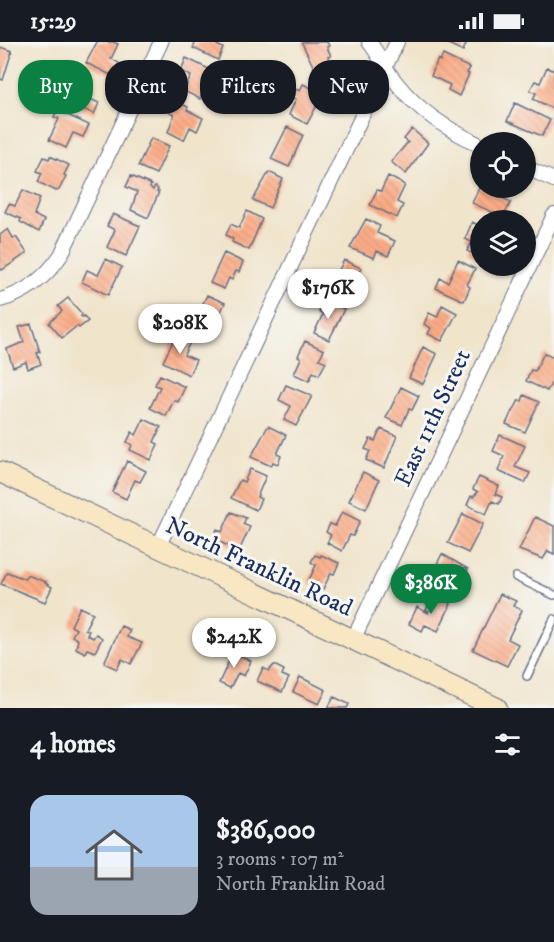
<!DOCTYPE html>
<html lang="en">
<head>
<meta charset="utf-8">
<style>
	:root { --surface:#171b24; --page:#242831; --text:#f1f3f6; --muted:#9ea1a6; --line:#363941; --accent:#0b8043 }
	body { margin:0; font-family:"IM FELL DW Pica",serif; background:var(--page); color:var(--text); height:100vh; display:flex; flex-direction:column; font-size:22px; white-space:nowrap }
	* { box-sizing:border-box; margin:0 }
	p { font-size:20px; color:var(--muted) }
	.icon { flex:none; width:33px; height:33px; fill:none; stroke:currentColor; stroke-width:2; stroke-linecap:round; stroke-linejoin:round }
	.map { position:relative; height:666px; overflow:hidden }
	.panel { display:flex; flex-direction:column; background:var(--surface); flex:1 }
	.panel>* { flex:none }
	.top-card { position:absolute; left:18px; top:18px; width:519px; height:54px; display:flex; gap:12px }
	.buttons { position:absolute; left:470px; top:90px; display:grid; gap:12px }
	.buttons a { display:grid; place-items:center; width:66px; height:66px; border-radius:50%; background:var(--surface); box-shadow:0 2px 4px #0004; font-size:30px }
	.price { position:absolute; translate:-50% -51px; padding:0 14px; border-radius:21px; background:#fff; color:#222; font-size:20px; line-height:39px; filter:drop-shadow(0 2px 3px #0008) }
	.price::after { content:''; position:absolute; left:50%; top:36px; width:18px; height:14px; margin-left:-9px; background:inherit; clip-path:polygon(0 0,100% 0,50% 100%) }
	.price.current { background:var(--accent); color:#fff }
	ul { padding:0; list-style:none }
	li { display:flex; align-items:center; gap:18px; height:150px; padding:0 30px }
	li+li { border-top:2px solid var(--line) }
	li span { display:grid; place-items:center; flex:none; width:168px; height:120px; border-radius:18px; color:#555 }
	li>.icon { margin-inline-start:auto }
	span .icon { width:72px; height:72px; fill:#fffc; stroke-width:1 }
	li b { font-size:26px }
	h2 { display:flex; justify-content:space-between; align-items:center; height:72px; padding:0 30px; font-size:26px }
	.pill { padding:0 21px; border-radius:24px; background:var(--surface); box-shadow:0 2px 4px #0004; font-size:21px; line-height:54px }
	.pill.current { background:var(--accent); color:#fff }
	.status { display:flex; justify-content:space-between; align-items:center; height:42px; padding:0 30px; background:var(--surface); direction:ltr }
	.status svg { height:16px; fill:currentColor }
	.map>svg:first-child { display:block }
	.building { fill:url(#building-back-hatch) }
	.lines { fill:none; stroke-linecap:round; stroke-linejoin:round }
	.lane-casing { stroke:#666e84; stroke-width:10 }
	.street-casing { stroke:#666e84; stroke-width:16 }
	.secondary-casing { stroke:#666e84; stroke-width:22 }
	.lane { stroke:#fff; stroke-width:7 }
	.street { stroke:#fff; stroke-width:14 }
	.secondary { stroke:#f9e7c3; stroke-width:20 }
	.labels { text-anchor:middle; dominant-baseline:central; stroke-width:6; stroke-linejoin:round; paint-order:stroke }
	.street-label { font-size:24px; fill:#1b2f5e; stroke:#f6f6f2 }
</style>
</head>
<body>
<div class="status"><b>15:29</b><svg viewBox="0 0 49 12"><path d="M0 12V9h3v3zM5 12V6h3v6zM10 12V3h3v9zM15 12V0h3v12zM26 1h20v11H26zM47 4h2v5h-2z"/></svg></div>
<div class="map">
<svg width="554" height="666" viewBox="0 0 554 666">
	<defs>
		<pattern id="building-back-hatch" width="6" height="6" patternUnits="userSpaceOnUse" patternTransform="scale(1.5)"><rect width="6" height="6" fill="#fcac86"/><path d="M-1 5l2 2M0 0l6 6M5-1l2 2" fill="none" stroke="#d79476"/></pattern>
	</defs>
	<rect width="100%" height="100%" fill="#f6f6f2"/>
	<filter id="ink" filterUnits="userSpaceOnUse"><feTurbulence type="fractalNoise" baseFrequency=".0167" numOctaves="2"/><feDisplacementMap in="SourceGraphic" scale="12" xChannelSelector="R" yChannelSelector="G"/><feConvolveMatrix kernelMatrix="1 2 1 2 8 2 1 2 1" color-interpolation-filters="sRGB"/></filter>
	<filter id="wash" filterUnits="userSpaceOnUse"><feTurbulence type="fractalNoise" baseFrequency=".008" numOctaves="4" result="noise"/><feDisplacementMap in="SourceGraphic" scale="24" xChannelSelector="R" yChannelSelector="G"/><feGaussianBlur stdDeviation="1.35" result="paint"/><feColorMatrix in="noise" values="0 0 0 0 0 0 0 0 0 0 0 0 0 0 0 0 0 1.4 0 .05"/><feComposite in="paint" operator="in"/></filter>
	<g filter="url(#wash)">
		<rect width="100%" height="100%" fill="#f0e4cb"/>
		<g id="blocks">
			<path class="building" d="M97 0H113L118 2 111 17 119 21 113 34 86 21Z
				M196 0H218L217 3 223 6 218 18 193 6Z
				M304 0H327L329 4 327 5 331 14 328 15 334 27 318 34 302 1Z
				M444 0H467L463 9Z
				M0 5 12 9 3 38 0 37Z
				M443 13 470 26 467 31 469 32 459 54 448 48 450 43 431 34 438 17 440 19Z
				M186 16 213 29 210 36 217 39 212 49 205 46 200 57 184 49 191 34 181 29Z
				M547 25 554 29V67L533 57 536 51 530 48 535 39 540 41Z
				M78 31 94 39 88 56 99 61 94 72 74 63 76 60 66 56Z
				M303 42 323 52 307 82 289 73 296 57 292 55 296 47 300 49Z
				M168 56 188 65 187 68 203 76 197 89 190 85 184 98 168 90 174 73 163 67Z
				M515 61 550 78 542 94 507 79Z
				M57 68 89 83 83 95 73 91 66 106 49 98 59 77 54 75Z
				M287 85 303 93 289 125 271 117Z
				M412 87 428 101 406 132 391 120 408 100 404 97Z
				M151 96 169 104 156 132 138 124Z
				M50 114 69 123 64 133 66 134 59 148 56 149 38 140 42 131 37 129 44 115 49 117Z
				M269 130 283 137 270 166 253 158Z
				M131 134 151 143 150 146 153 148 155 145 158 147 157 150H159L148 176 131 168 137 150 126 145Z
				M388 134 405 143 397 160 403 163 397 176 370 163 377 148 381 149Z
				M479 146H494L491 151 511 160 503 175 472 161Z
				M23 148 40 156 34 173 44 178 39 190 20 180 21 177 5 170 9 162 15 164Z
				M247 169 262 177 249 208 232 200 233 197 226 193 231 182 239 186Z
				M113 172 140 184 126 214 107 205 115 188 107 184Z
				M366 177 380 184 377 191 395 199 388 214 377 209 374 216 350 206Z
				M472 180 480 184V215L467 209 472 200 465 197Z
				M8 187 13 196 16 195 27 211 2 228 0 226V193Z
				M224 211 243 220 239 230 236 229 232 238 229 236 224 247 210 241Z
				M106 217 122 225 108 253 82 240 87 228 98 233Z
				M344 218 361 226 348 254 330 246Z
				M458 218 475 227 467 243 470 245 464 259 436 246 440 236 448 240Z
				M207 253 225 261 218 276 215 275 207 291 189 282 192 277 195 278Z
				M68 256 82 272 81 274 82 275 84 274 88 279 79 286 77 284 62 296 49 281 62 269 58 264Z
				M325 258 344 267 329 298 314 291 323 272 319 270Z
				M442 263 457 271 442 299 428 292 431 286 424 282 429 271 437 275Z
				M31 282 40 310 37 311 41 322 28 327 26 320 13 325 7 307 24 300 19 285Z
				M177 291 191 298 184 313 196 318 189 333 163 320Z
				M305 299 324 308 319 317 326 320 319 333 313 330 309 339 294 332 301 316 298 314Z
				M423 305 437 312 423 342 409 336Z
				M544 311 554 316V336L547 349 526 339 531 328 535 329Z
				M160 333 185 345 178 360 174 358 166 374 150 366 160 345 155 343Z
				M286 343 312 354 296 384 284 378 291 364 279 358Z
				M401 345 419 354 412 368 409 367 402 383 386 376Z
				M524 353 539 360 525 390 506 382 512 369 513 370 519 358 522 359Z
				M144 377 161 385 154 400 158 402 151 418 130 408 132 403 127 400 132 390 136 393Z
				M268 384 286 393 277 412 281 414 278 422 273 420 271 424 251 415Z
				M381 387 397 394 384 426 366 418 370 409 365 407 370 397 375 399Z
				M500 393 525 404 515 425 530 431 525 441 498 429 504 414 493 409Z
				M127 419 146 429 140 440 135 438 126 457 112 450Z
				M250 427 266 434 257 455 261 457 256 468 231 456 240 438 244 440Z
				M363 430 379 438 366 467 349 459Z
				M479 435 499 444 495 452 502 455 499 462 492 459 486 472 467 463 471 454 473 455 478 450 473 447Z
				M231 470 246 476 243 482 250 485 239 509 213 497 217 487 222 490Z
				M342 470 360 479 353 494 350 493 342 509 327 501 331 493 326 490 330 482 335 484Z
				M463 472 483 482 468 511 448 501Z
				M535 475 554 484V512L548 509 543 517 519 508Z
				M442 512 468 527 454 555 436 547 442 534 446 536 449 530 436 524Z
				M315 513 320 515 321 513 339 521 334 532 331 531 323 547 308 540 316 523 311 520Z
				M7 530 25 537 27 533 46 540 45 541 52 545 45 560 1 542Z
				M500 552 516 559 513 564 522 568 508 597 518 602 507 624 473 608Z
				M436 554 451 562 438 589 425 583 422 589 409 582 417 565 428 571 429 569 426 568 429 562 432 564Z
				M80 565 93 571 85 587 89 589 87 593 93 596 96 592 102 596 95 610 87 607 85 611 76 606 78 598 72 594 76 587 71 584Z
				M121 584 130 588 127 595 142 601 131 622 122 617 117 627 104 621Z
				M233 610 251 619 244 634 238 631 230 646 219 641Z
				M274 623 284 628 282 633 289 636 282 650 257 639 263 626 269 629Z
				M300 635 326 648 319 662 293 650Z
				M334 655 349 662 347 666H328Z"/>
		</g>
	</g>
	<g filter="url(#ink)">
		<use href="#blocks" fill-opacity="0" stroke="#666e84" stroke-width="1.5"/>
		<g class="lines">
			<g class="lane-casing">
				<path id="lane" d="M516 535 554 553
					M527 634 554 577"/>
			</g>
			<g class="street-casing">
				<path id="street" d="M369 0C379 12 385 27 395 39 418 69 447 87 480 103
					M525 125 554 138
					M0 258C27 251 46 235 61 213L161 0
					M158 505 397 0
					M353 598 554 173"/>
			</g>
			<g class="secondary-casing">
				<path id="secondary" d="M0 430 497 666"/>
			</g>
			<use href="#lane" class="lane"/>
			<use href="#street" class="street"/>
			<use href="#secondary" class="secondary"/>
		</g>
	</g>
	<g class="labels">
		<g class="street-label">
			<text transform="translate(433 376) rotate(-65)">East 11th Street</text>
			<text transform="translate(259 525) rotate(25)">North Franklin Road</text>
		</g>
	</g>
</svg>
<div class="buttons">
<a><svg class="icon" aria-label="locate" viewBox="0 0 24 24"><circle cx="12" cy="12" r="6"/><path d="M12 2v4M12 18v4M2 12h4M18 12h4"/></svg></a>
<a><svg class="icon" aria-label="layers" viewBox="0 0 24 24"><path d="M12 4l9 5-9 5-9-5zM3 14l9 5 9-5"/></svg></a>
</div>
<b class="price" style="left:328px;top:278px">$176K</b>
<b class="price" style="left:180px;top:313px">$208K</b>
<b class="price current" style="left:431px;top:573px">$386K</b>
<b class="price" style="left:234px;top:627px">$242K</b>
<div class="top-card">
<a class="pill current">Buy</a>
<a class="pill">Rent</a>
<a class="pill">Filters</a>
<a class="pill">New</a>
</div>
</div>
<section class="panel">
<h2>4 homes<svg class="icon" aria-label="filters" viewBox="0 0 24 24"><path d="M4 7h16M4 17h16"/><circle cx="9" cy="7" r="2"/><circle cx="15" cy="17" r="2"/></svg></h2>
<ul>
<li><span style="background:linear-gradient(#a9c7e8 60%,#9aa5b1 0)"><svg class="icon" aria-label="home" viewBox="0 0 24 24"><path d="M3 11l9-7 9 7M6 9v11h12V9"/></svg></span><div><b>$386,000</b><p>3 rooms · 107 m²</p><p>North Franklin Road</p></div></li>
</ul>
</section>
</body>
</html>
